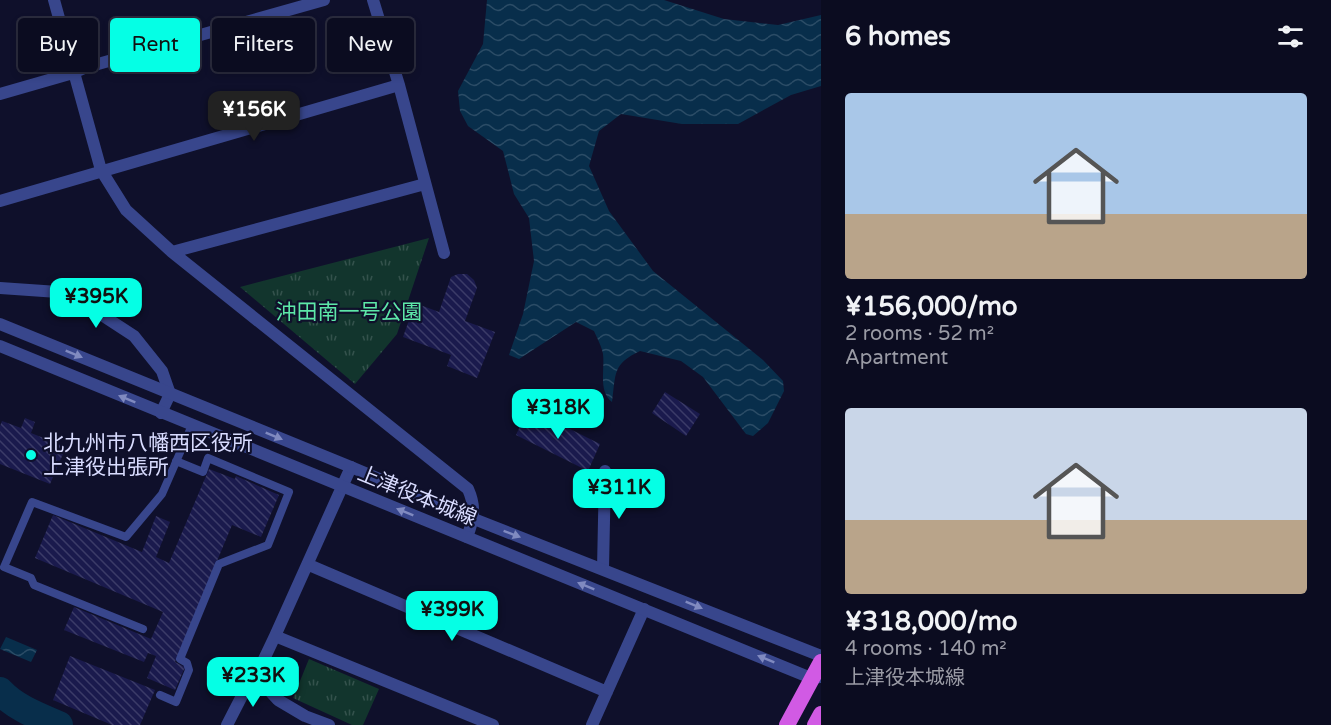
<!DOCTYPE html>
<html lang="en">
<head>
<meta charset="utf-8">
<style>
	:root { --surface:#0b0c20; --page:#191a2d; --text:#f1f3f6; --muted:#9a9ba5; --line:#2b2c3e; --accent:#05ffe5 }
	body { margin:0; font-family:"Varela Round","Noto Sans JP",sans-serif; background:var(--page); color:var(--text); height:100vh; display:flex; flex-direction:column; font-size:22px; white-space:nowrap }
	* { box-sizing:border-box; margin:0 }
	p { font-size:20px; color:var(--muted) }
	.icon { flex:none; width:33px; height:33px; fill:none; stroke:currentColor; stroke-width:2; stroke-linecap:round; stroke-linejoin:round }
	.map { position:relative; flex:1; overflow:hidden }
	.details { display:flex; flex-direction:column; background:var(--surface); width:510px }
	.details>* { flex:none }
	.top-card { position:absolute; left:18px; top:18px; width:570px; height:54px; display:flex; gap:12px }
	.price { position:absolute; translate:-50% -51px; padding:0 14px; border-radius:12px; background:var(--accent); color:#111; font-size:20px; line-height:39px; filter:drop-shadow(0 2px 3px #0008) }
	.price::after { content:''; position:absolute; left:50%; top:36px; width:18px; height:14px; margin-left:-9px; background:inherit; clip-path:polygon(0 0,100% 0,50% 100%) }
	.price.selected { background:#222; color:#fff }
	ul { padding:0; list-style:none }
	li { display:grid; align-content:center; gap:12px; height:318px; padding:0 24px }
	li span { display:grid; place-items:center; height:186px; border-radius:6px; color:#555 }
	li>.icon { margin-inline-start:auto }
	span .icon { width:108px; height:108px; fill:#fffc; stroke-width:1 }
	li b { font-size:26px }
	h2 { display:flex; justify-content:space-between; align-items:center; height:72px; padding:0 24px; font-size:26px }
	.tag { padding:0 21px; border-radius:6px; background:var(--surface); box-shadow:0 3px 9px #0003,0 0 0 2px var(--line); font-size:21px; line-height:54px }
	.tag.selected { background:var(--accent); color:#111 }
	main { display:flex; flex:1; min-height:0 }
	.map>svg:first-child { display:block }
	.park { fill:url(#park-tufts) }
	.water { fill:url(#water-waves) }
	.lines { fill:none; stroke-linecap:round; stroke-linejoin:round }
	.river { stroke:#082e4b; stroke-width:28 }
	.building { fill:url(#building-back-hatch) }
	.service { stroke:#38468c; stroke-width:8 }
	.minor { stroke:#38468c; stroke-width:12 }
	.tertiary { stroke:#38468c; stroke-width:12 }
	.trunk { stroke:#d15ae4; stroke-width:16 }
	.oneway { fill:#808ac0 }
	.poi-dot { fill:#05ffe5; stroke:#0f102b; stroke-width:2 }
	.labels { text-anchor:middle; dominant-baseline:central; stroke-width:4.5; stroke-linejoin:round; paint-order:stroke }
	.park-label { font-size:21px; fill:#5de7a8; stroke:#0f102b }
	.poi-label { font-size:21px; fill:#d9dcff; stroke:#0f102b; text-anchor:start }
	.street-label { font-size:21px; fill:#d9dcff; stroke:#0f102b }
</style>
</head>
<body>
<main>
<div class="map">
<svg width="821" height="725" viewBox="0 0 821 725">
	<defs>
		<pattern id="park-tufts" width="24" height="20" patternUnits="userSpaceOnUse" patternTransform="scale(1.5)"><rect width="24" height="20" fill="#12352d"/><path d="M3 7l-1-3M5 7V3M7 7l1-3M15 17l-1-3M17 17v-4M19 17l1-3" fill="none" stroke="#34524c"/></pattern>
		<pattern id="water-waves" width="16" height="10" patternUnits="userSpaceOnUse" patternTransform="scale(1.5)"><rect width="16" height="10" fill="#082e4b"/><path d="M0 5q4-4 8 0t8 0" fill="none" stroke="#2b4c66"/></pattern>
		<pattern id="building-back-hatch" width="6" height="6" patternUnits="userSpaceOnUse" patternTransform="scale(1.5)"><rect width="6" height="6" fill="#1a1a4d"/><path d="M-1 5l2 2M0 0l6 6M5-1l2 2" fill="none" stroke="#3b3b68"/></pattern>
	</defs>
	<rect width="100%" height="100%" fill="#0f102b"/>
	<path class="park" d="M429 238 397 334 355 384 240 287Z
		M309 659 379 689 363 725H352L293 698Z"/>
	<path class="water" d="M487 0H664L724 19 778 25 821 15V86L791 95 738 124H682L621 114 599 131 589 166 609 211 653 271 763 360 783 381 784 391 768 423 753 436 746 434 703 377 681 361 640 351C612 364 616 374 612 402 598 391 605 370 603 354 602 347 597 338 594 331L576 322 519 359 509 355 523 314 534 261 529 218 514 194 503 151 468 126 460 111 458 91 483 44Z
		M6 637 37 650 31 662 0 649Z"/>
	<g class="lines">
		<path class="river" d="M0 691C16 708 38 716 59 725"/>
	</g>
	<path class="building" d="M458 274H467L474 280 477 288 465 321 495 332 477 378 447 366 451 355 403 337 415 303 439 312 451 277Z
		M665 392 700 414 686 436 652 413Z
		M528 408 600 444 588 471 516 435Z
		M25 418 35 422 31 433 66 447 50 484 0 464V426L2 421 21 428Z
		M209 469 235 479 236 476 279 495 261 537 232 525 175 662 185 667 175 690 147 678 156 656 148 653 144 662 64 630 74 607 151 639 163 612 35 558 53 515 142 552 156 516 170 522 156 557 169 563Z
		M70 656 155 690 140 725H112L53 700Z"/>
	<g class="lines">
		<path class="service" d="M143 629 34 585 31 578 4 567 32 502 126 537 162 494 192 425
			M160 695 176 702 189 670 187 663 180 659 219 564 268 545 289 492 208 458 203 472 176 461"/>
		<path class="minor" d="M54 0 101 170 126 210 172 252 468 489C476 507 474 519 467 537
			M373 0 399 85 444 253
			M0 94 73 73 84 68 324 0
			M0 201 399 85
			M172 252 425 184
			M0 288 58 292 85 304 134 336 162 371 170 394 161 413
			M309 565 607 692
			M603 569 605 471
			M275 636 493 725
			M256 676 278 700 305 716 329 725
			M227 725 246 688 256 676 275 636 351 467
			M592 725 644 609"/>
		<path class="tertiary" d="M0 324 351 467 474 519 821 656
			M0 346 811 678 820 677"/>
		<path class="trunk" d="M787 725 821 662
			M815 725 821 714"/>
	</g>
	<defs><path id="oneway-solid" d="M-6-.8H1V-3.2L6.5 0L1 3.2V.8H-6Z" transform="scale(1.5)"/></defs>
	<g class="oneway">
		<use href="#oneway-solid" transform="translate(74 354) rotate(22)"/>
		<use href="#oneway-solid" transform="translate(127 399) rotate(-158)"/>
		<use href="#oneway-solid" transform="translate(274 436) rotate(22)"/>
		<use href="#oneway-solid" transform="translate(405 512) rotate(-158)"/>
		<use href="#oneway-solid" transform="translate(512 534) rotate(21)"/>
		<use href="#oneway-solid" transform="translate(586 586) rotate(-158)"/>
		<use href="#oneway-solid" transform="translate(694 605) rotate(22)"/>
		<use href="#oneway-solid" transform="translate(766 659) rotate(-158)"/>
	</g>
	<circle class="poi-dot" cx="31" cy="455" r="6"/>
	<g class="labels">
		<g class="park-label">
			<text x="349" y="312">沖田南一号公園</text>
		</g>
		<g class="poi-label">
			<text x="43" y="443">北九州市八幡西区役所<tspan x="43" dy="24">上津役出張所</tspan></text>
		</g>
		<g class="street-label">
			<text transform="translate(417 496) rotate(22)">上津役本城線</text>
		</g>
	</g>
</svg>
<b class="price selected" style="left:254px;top:142px">¥156K</b>
<b class="price" style="left:96px;top:329px">¥395K</b>
<b class="price" style="left:558px;top:440px">¥318K</b>
<b class="price" style="left:619px;top:520px">¥311K</b>
<b class="price" style="left:452px;top:642px">¥399K</b>
<b class="price" style="left:253px;top:708px">¥233K</b>
<div class="top-card">
<a class="tag">Buy</a>
<a class="tag selected">Rent</a>
<a class="tag">Filters</a>
<a class="tag">New</a>
</div>
</div>
<section class="details">
<h2>6 homes<svg class="icon" aria-label="filters" viewBox="0 0 24 24"><path d="M4 7h16M4 17h16"/><circle cx="9" cy="7" r="2"/><circle cx="15" cy="17" r="2"/></svg></h2>
<ul>
<li><span style="background:linear-gradient(#a9c7e8 65%,#b9a48a 0)"><svg class="icon" aria-label="home" viewBox="0 0 24 24"><path d="M3 11l9-7 9 7M6 9v11h12V9"/></svg></span><div><b>¥156,000/mo</b><p>2 rooms · 52 m²</p><p>Apartment</p></div></li>
<li><span style="background:linear-gradient(#c9d6e8 60%,#b9a48a 0)"><svg class="icon" aria-label="home" viewBox="0 0 24 24"><path d="M3 11l9-7 9 7M6 9v11h12V9"/></svg></span><div><b>¥318,000/mo</b><p>4 rooms · 140 m²</p><p>上津役本城線</p></div></li>
</ul>
</section>
</main>
</body>
</html>
